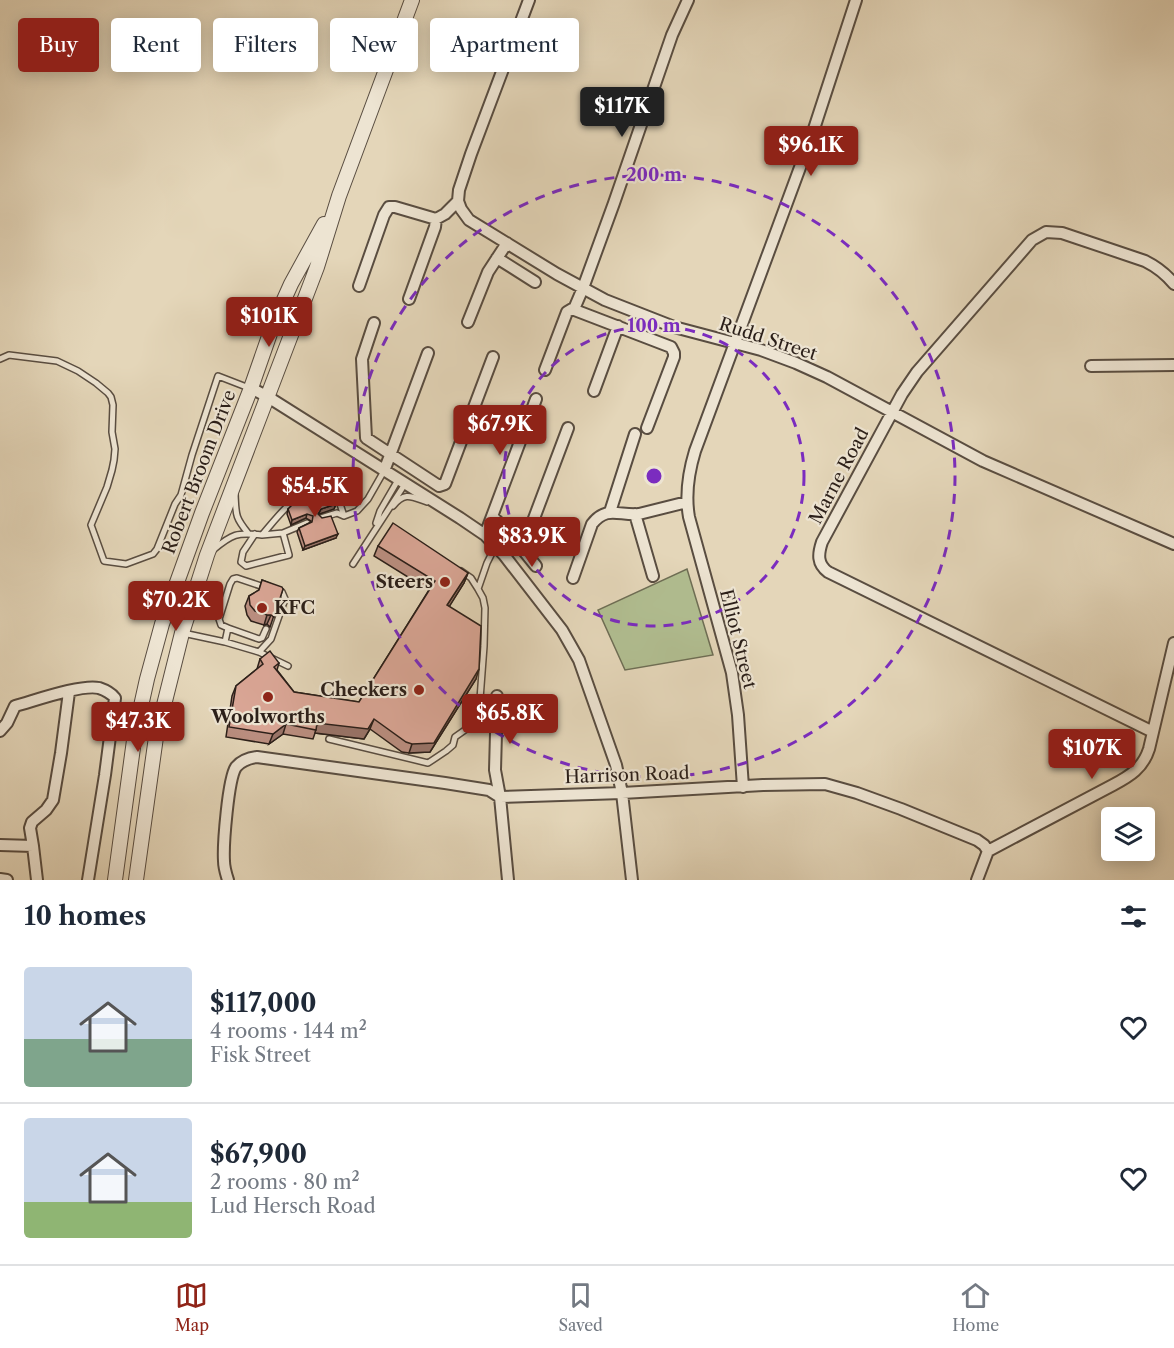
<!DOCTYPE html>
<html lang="en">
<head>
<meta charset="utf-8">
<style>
	:root { --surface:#fff; --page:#f2f2f3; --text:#1f2937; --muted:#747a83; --line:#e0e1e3; --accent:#8f2418 }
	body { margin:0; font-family:"Libre Caslon Text",serif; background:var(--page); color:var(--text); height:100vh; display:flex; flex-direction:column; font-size:22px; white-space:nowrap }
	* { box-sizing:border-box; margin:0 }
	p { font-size:20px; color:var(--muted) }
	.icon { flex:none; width:33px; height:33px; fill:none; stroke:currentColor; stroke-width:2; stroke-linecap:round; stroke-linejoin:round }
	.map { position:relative; height:880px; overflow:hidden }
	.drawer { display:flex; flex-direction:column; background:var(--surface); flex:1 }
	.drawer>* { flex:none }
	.top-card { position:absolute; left:18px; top:18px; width:600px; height:54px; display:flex; gap:12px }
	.fabs { position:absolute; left:1101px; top:807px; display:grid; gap:12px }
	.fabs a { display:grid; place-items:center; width:54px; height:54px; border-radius:6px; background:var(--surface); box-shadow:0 3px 15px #0003; font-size:30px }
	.price { position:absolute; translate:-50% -51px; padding:0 14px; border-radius:6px; background:var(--accent); color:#fff; font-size:20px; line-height:39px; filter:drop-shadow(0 2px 3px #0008) }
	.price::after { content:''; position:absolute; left:50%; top:36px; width:18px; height:14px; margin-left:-9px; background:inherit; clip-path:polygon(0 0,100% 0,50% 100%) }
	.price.on { background:#222; color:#fff }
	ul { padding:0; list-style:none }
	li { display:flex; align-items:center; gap:18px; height:150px; padding:0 24px }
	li+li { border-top:2px solid var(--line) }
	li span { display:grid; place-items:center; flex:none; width:168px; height:120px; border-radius:6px; color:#555 }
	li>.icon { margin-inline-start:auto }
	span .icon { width:72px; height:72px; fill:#fffc; stroke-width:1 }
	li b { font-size:26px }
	h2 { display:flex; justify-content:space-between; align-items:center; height:72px; padding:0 24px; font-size:26px }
	.tag { padding:0 21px; border-radius:6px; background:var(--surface); box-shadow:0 3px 15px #0003; font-size:21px; line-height:54px }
	.tag.on { background:var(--accent); color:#fff }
	.dock { display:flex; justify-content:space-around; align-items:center; height:84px; border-top:2px solid var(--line); background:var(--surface); font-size:16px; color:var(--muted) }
	.dock a { display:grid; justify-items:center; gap:3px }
	.dock .on { color:var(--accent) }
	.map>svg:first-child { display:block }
	.green { fill:#b1be91; stroke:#6e6e55; stroke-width:1.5 }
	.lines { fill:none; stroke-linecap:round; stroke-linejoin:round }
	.service-casing { stroke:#594d41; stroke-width:8 }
	.minor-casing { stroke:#594d41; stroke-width:14 }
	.tertiary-casing { stroke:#594d41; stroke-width:16 }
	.service { stroke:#ede4d2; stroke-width:5 }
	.minor { stroke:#ede4d2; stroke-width:10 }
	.tertiary { stroke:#ede4d2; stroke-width:14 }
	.wall { fill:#bb8f81; stroke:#2b1f19; stroke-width:1.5 }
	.shaded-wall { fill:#997469; stroke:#2b1f19; stroke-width:1.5 }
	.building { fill:#daa696; stroke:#2b1f19; stroke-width:1.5 }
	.ring { fill:none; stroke:#7b2cbf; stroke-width:3; stroke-dasharray:10 8 }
	.poi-dot { fill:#8f2418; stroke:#ede4d2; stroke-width:2 }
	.labels { text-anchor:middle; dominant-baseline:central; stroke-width:4.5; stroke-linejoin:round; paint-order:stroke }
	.street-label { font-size:18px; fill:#2b1f19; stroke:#ede4d2 }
	.poi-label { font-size:18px; font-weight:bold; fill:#2b1f19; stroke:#ede4d2; text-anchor:end }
	.centre { fill:#7b2cbf; stroke:#ede4d2; stroke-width:3 }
	.ring-label { font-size:18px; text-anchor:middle; font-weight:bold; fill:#7b2cbf; stroke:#ede4d2; stroke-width:4.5; stroke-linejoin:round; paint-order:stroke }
</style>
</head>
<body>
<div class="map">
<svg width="1174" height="880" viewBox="0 0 1174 880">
	<rect width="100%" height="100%" fill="#e4d6b9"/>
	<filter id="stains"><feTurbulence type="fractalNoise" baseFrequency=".00333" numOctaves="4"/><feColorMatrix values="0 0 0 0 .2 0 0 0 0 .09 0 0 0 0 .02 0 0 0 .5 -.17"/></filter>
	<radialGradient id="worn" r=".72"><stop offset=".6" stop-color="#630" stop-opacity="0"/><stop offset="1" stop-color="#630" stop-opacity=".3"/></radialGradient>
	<path class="green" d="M687 569 713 655 625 670 598 610Z"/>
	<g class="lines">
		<g class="service-casing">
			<path id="service" d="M0 359 9 355 57 361 78 371 96 383 108 393 111 397 113 405 112 432 115 449 114 460 112 470 107 487 91 525 104 561 126 564 153 554 157 549 175 504 181 495 192 455 218 376 249 388
				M235 494C236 515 235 517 248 533
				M393 506C405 491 412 497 427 502
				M321 518 337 513 344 516 357 511 368 499 384 471
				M376 523 380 511 398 480
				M255 534 243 552 241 562 246 566 289 555 283 533
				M262 535 283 533 307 523
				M213 550C232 534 237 532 262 535 275 520 300 486 321 488 326 488 331 491 336 492L344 516
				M353 564 405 484
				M461 571 471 578 478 589
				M228 628 259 639 262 638 266 629
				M183 633 225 642 259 652 288 666
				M225 642 228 628 221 625 219 619 230 584 233 579 237 578 267 588
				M259 652 271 639 285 599 282 592 276 590
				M329 739 428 763 446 751 453 745 455 737 472 725 477 715 480 699 484 646 485 608 483 598 478 589 487 563 495 547"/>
		</g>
		<g class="minor-casing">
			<path id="minor" d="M529 0 471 154 459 190 458 201 461 209 469 220 557 274 605 300 674 327 761 350 796 363 827 377 983 461 1174 544
				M497 258 535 282
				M359 286 384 215 389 207H395L436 219 445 214 458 201
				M409 299 435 227 436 219
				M574 309 583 288 614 203 672 35 688 0
				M468 322 488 272 507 243
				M374 323 362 359 366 438 439 486 445 484 493 357
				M1091 366 1174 365
				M545 370 567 312 572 309 671 347 674 353V357L647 428
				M251 388 268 397 460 518 485 535 504 555 562 630 579 660 616 765 622 793 632 880
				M594 391 618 326
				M384 471 389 458 428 353
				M610 512 635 434
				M635 514 653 576
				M493 517 511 535 536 566
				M485 535 536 399
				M522 547 527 537 568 428
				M573 578 592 524C607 505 619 516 639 514L687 502
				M497 696 495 770 500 797 508 880
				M0 731 7 723 15 706C34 701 81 684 99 688 105 690 111 693 115 698L105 775 88 880
				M1153 732 828 572C817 564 818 554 822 542L902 394 917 372 1032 240 1046 232 1062 233 1145 261C1157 267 1166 274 1174 284
				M743 787 738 715 732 673 689 517C685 494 688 474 695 451L812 135 856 0
				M0 845 33 846
				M0 879 7 880
				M37 880 33 846 30 828 32 822 46 810 53 800 61 753 69 692
				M228 880C226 874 224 868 224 861 223 845 228 779 236 767 241 761 249 758 257 757L445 783 489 790 500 797 622 793 763 785 825 784 857 793 901 809 977 840 984 845 988 851
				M977 880 988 851 1113 785C1130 776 1143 768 1149 749L1174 643"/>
		</g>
		<g class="tertiary-casing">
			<path id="tertiary" d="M115 880 135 733 147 679 162 624 202 513 251 388 274 322 291 284 324 224
				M136 880 156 737 182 633 207 555 317 267 339 196 412 0"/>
		</g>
		<use href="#service" class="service"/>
		<use href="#minor" class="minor"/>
		<use href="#tertiary" class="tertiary"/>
	</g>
	<path class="wall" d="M336 504 334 509 319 514 318 515 336 538 303 550 297 532 299 528 311 522V521L306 518 291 525 287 514 288 509Z
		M378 546 468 573 464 583 449 606 476 679 430 752 409 753 402 752 370 729 364 739 315 733 313 739 283 734 269 744 226 737 232 696 236 686 257 669 260 659 279 663 277 670 294 692 359 702 429 590 374 556Z
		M262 580 283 589 270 627 267 624 264 625 251 621 247 615 245 606 249 596 259 590Z"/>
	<path class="shaded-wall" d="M336 504 334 509 319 514 316 519 321 509Z
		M307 514 306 518 291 525 292 520Z
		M338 534 336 538 303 550 305 546Z
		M468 573 464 583 444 615 447 605Z
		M267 615H271L267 624 264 625Z
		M479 669 476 679 430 752 409 753 412 744Z
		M374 719 370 729 364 739 315 733 317 723Z
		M286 724 283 734 269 744 273 734Z"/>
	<path class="building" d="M332 491 336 504 321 509 318 514 322 518 331 516 338 534 305 546 299 528 312 522 313 516 307 514 292 520 288 509 292 505Z
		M393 523 468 573 447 605 481 626 479 669 434 743 412 744 406 742 374 719 368 729 317 723 316 730 286 724 273 734 229 727 236 686 263 664 260 659 270 651 279 663 274 667 294 692 359 702 435 581 378 546Z
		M262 580 282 587 283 589 274 617 271 615H267L255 611 250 605 249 596 259 590Z"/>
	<g class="ring">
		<circle cx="654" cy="476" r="150"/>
		<circle cx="654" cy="476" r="301"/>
	</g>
	<g class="poi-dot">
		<circle cx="445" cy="582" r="6"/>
		<circle cx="262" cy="608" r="6"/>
		<circle cx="419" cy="690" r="6"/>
		<circle cx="268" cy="697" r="6"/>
	</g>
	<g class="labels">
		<g class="street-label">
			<text transform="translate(768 339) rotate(18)">Rudd Street</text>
			<text transform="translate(199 472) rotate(-69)">Robert Broom Drive</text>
			<text transform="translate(839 476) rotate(-62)">Marne Road</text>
			<text transform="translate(738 639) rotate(76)">Elliot Street</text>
			<text transform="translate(627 775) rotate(-2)">Harrison Road</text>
		</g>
		<g class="poi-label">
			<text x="433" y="582">Steers</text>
			<text x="274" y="608" text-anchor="start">KFC</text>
			<text x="407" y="690">Checkers</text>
			<text x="268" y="717" text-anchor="middle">Woolworths</text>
		</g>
	</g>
	<circle cx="654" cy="476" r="9" class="centre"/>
	<g class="ring-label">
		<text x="654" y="181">200 m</text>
		<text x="654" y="332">100 m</text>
	</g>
	<rect width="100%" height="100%" filter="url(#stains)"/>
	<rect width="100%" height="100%" fill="url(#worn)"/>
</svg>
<div class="fabs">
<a><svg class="icon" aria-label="layers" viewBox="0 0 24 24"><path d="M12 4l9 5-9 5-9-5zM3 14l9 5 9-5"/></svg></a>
</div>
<b class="price on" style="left:622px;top:138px">$117K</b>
<b class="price" style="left:811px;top:177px">$96.1K</b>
<b class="price" style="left:269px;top:348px">$101K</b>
<b class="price" style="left:500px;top:456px">$67.9K</b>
<b class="price" style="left:315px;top:518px">$54.5K</b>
<b class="price" style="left:532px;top:568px">$83.9K</b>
<b class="price" style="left:176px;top:632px">$70.2K</b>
<b class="price" style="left:510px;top:745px">$65.8K</b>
<b class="price" style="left:138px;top:753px">$47.3K</b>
<b class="price" style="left:1092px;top:780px">$107K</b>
<div class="top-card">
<a class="tag on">Buy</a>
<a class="tag">Rent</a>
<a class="tag">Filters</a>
<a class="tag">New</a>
<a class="tag">Apartment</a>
</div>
</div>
<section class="drawer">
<h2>10 homes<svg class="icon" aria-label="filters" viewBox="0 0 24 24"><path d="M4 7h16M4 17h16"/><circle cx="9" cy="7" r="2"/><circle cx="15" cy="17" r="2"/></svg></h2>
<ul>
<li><span style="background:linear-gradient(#c9d6e8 60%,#7fa58c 0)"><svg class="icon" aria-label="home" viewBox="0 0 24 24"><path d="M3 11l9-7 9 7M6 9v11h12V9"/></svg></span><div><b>$117,000</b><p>4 rooms · 144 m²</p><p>Fisk Street</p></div><svg class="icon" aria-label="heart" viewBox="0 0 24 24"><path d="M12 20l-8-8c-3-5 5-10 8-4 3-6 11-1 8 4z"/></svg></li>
<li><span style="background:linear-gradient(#c9d6e8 70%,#8fb573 0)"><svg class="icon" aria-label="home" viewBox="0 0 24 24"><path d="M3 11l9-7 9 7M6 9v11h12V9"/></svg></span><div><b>$67,900</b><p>2 rooms · 80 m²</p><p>Lud Hersch Road</p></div><svg class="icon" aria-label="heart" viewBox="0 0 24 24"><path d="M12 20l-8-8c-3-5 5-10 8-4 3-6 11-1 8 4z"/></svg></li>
</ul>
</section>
<nav class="dock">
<a class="on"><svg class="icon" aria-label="map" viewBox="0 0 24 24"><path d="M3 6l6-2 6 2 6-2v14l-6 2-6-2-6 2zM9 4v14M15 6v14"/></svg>Map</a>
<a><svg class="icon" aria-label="saved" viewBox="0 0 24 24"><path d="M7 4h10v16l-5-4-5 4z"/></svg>Saved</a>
<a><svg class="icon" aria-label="home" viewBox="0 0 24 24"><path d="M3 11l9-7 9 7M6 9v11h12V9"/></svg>Home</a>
</nav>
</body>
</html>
